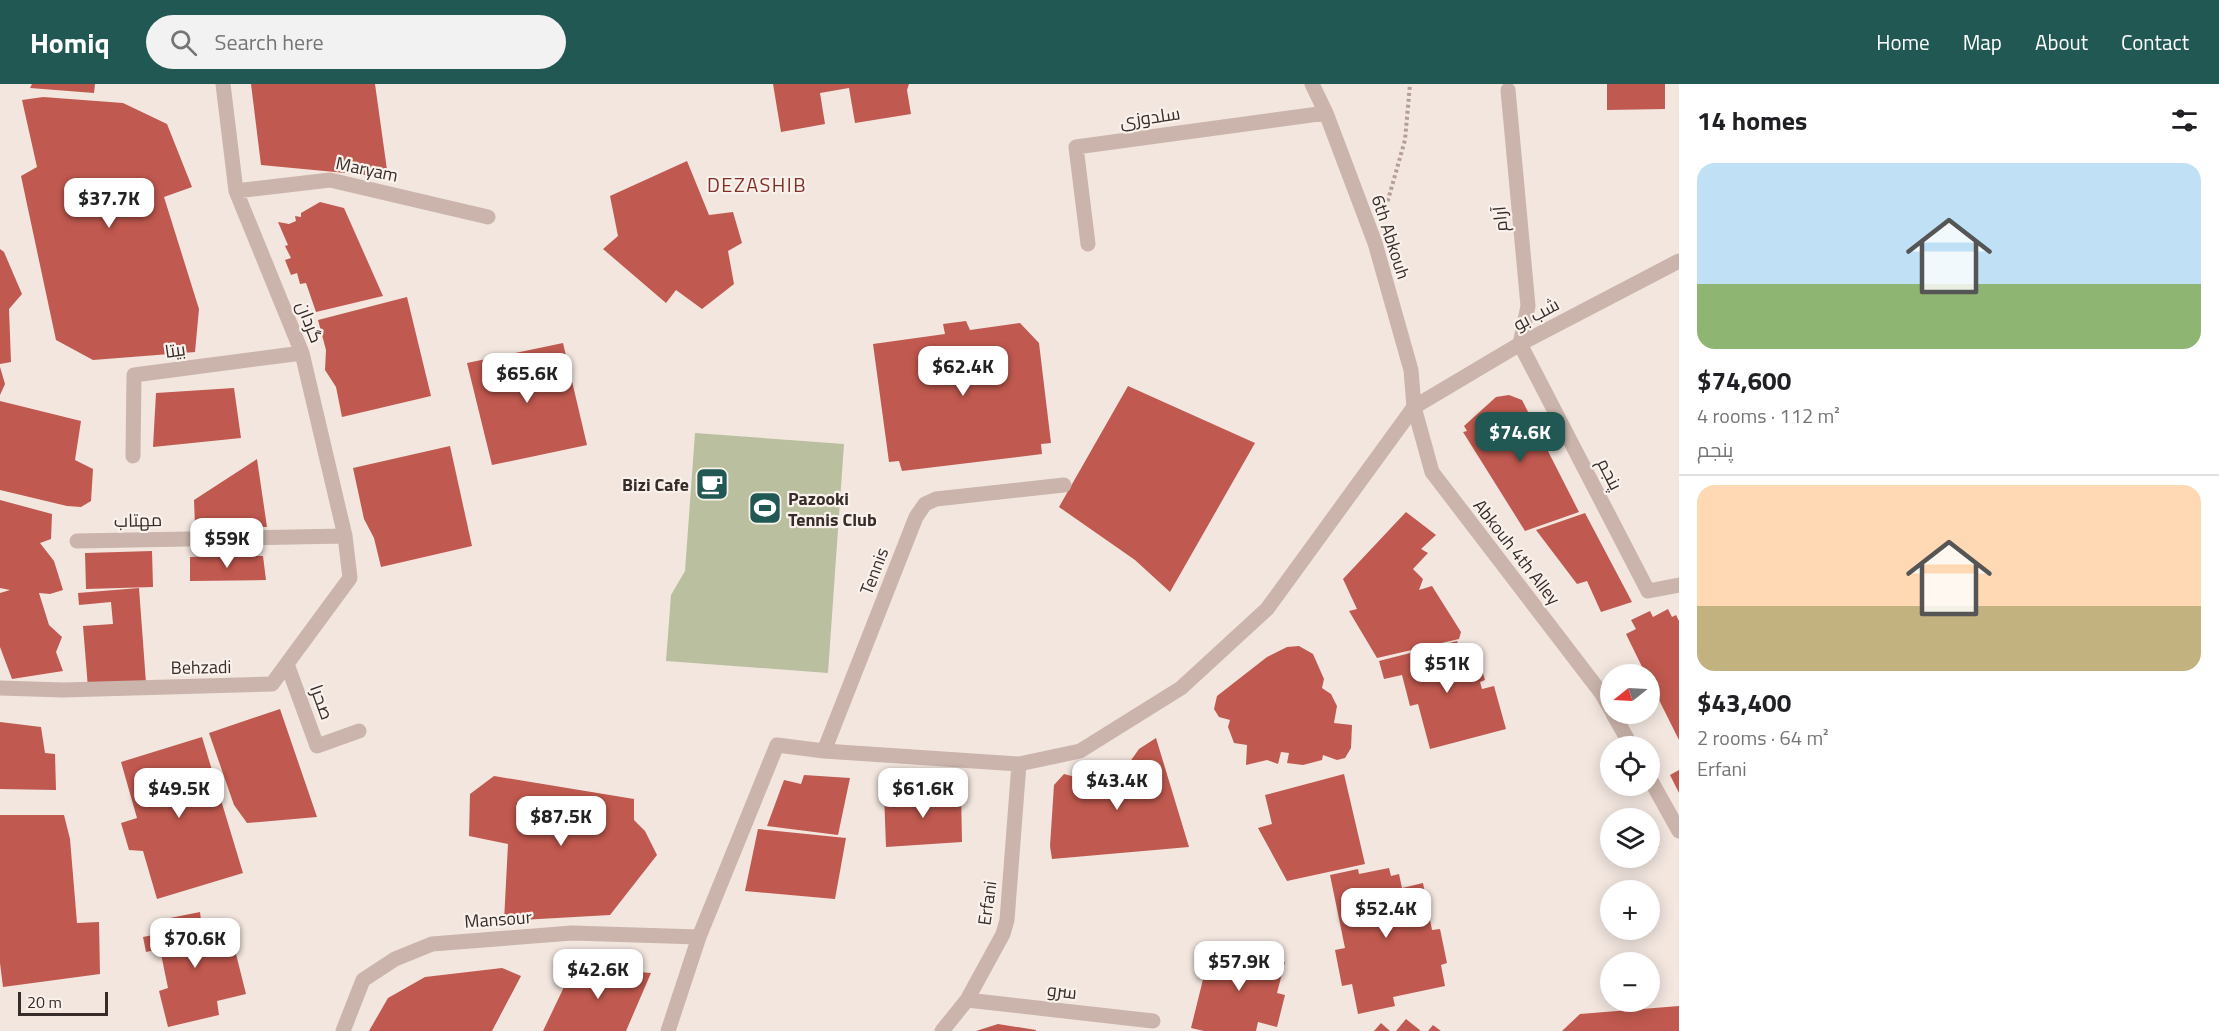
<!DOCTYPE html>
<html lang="en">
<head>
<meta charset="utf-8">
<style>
	:root { --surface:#fff; --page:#f2f2f2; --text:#202124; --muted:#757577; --line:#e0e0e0; --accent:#215853 }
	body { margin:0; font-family:"Titillium Web",Cairo,sans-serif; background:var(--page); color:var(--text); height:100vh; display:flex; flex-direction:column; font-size:22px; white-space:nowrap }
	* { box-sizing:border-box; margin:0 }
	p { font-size:20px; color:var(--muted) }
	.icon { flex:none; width:33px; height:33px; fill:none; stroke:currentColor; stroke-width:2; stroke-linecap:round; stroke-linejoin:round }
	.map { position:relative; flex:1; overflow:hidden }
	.details { display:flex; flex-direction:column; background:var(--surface); width:540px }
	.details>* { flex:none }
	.needle { width:39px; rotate:252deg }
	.fabs { position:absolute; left:1600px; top:580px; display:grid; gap:12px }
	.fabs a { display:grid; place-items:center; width:60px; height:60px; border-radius:50%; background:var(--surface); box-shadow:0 3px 15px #0003; font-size:30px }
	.scale { position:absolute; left:18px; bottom:15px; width:90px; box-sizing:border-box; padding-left:6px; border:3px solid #382c2a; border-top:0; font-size:16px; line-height:21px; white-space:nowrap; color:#382c2a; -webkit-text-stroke:4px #f9f1eb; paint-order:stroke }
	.price { position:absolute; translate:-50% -51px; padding:0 14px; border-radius:12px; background:#fff; color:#222; font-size:20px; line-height:39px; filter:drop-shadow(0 2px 3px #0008) }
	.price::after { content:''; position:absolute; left:50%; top:36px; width:18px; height:14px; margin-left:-9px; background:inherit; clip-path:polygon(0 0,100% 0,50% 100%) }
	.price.active { background:var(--accent); color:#fff }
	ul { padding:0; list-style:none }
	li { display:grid; align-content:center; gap:12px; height:318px; padding:0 18px }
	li+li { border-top:2px solid var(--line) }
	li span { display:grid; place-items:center; height:186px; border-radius:18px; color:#555 }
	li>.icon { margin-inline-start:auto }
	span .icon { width:108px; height:108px; fill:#fffc; stroke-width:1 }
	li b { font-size:26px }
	h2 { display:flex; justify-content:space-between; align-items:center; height:72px; padding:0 18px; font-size:26px }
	header { display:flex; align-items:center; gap:36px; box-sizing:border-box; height:84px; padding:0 30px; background:var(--accent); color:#fff }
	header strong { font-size:28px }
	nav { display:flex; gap:33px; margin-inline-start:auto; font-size:21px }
	.search { width:420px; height:54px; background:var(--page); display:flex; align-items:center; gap:15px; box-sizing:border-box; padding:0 21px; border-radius:33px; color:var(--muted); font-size:22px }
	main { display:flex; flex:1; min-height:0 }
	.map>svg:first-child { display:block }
	.green { fill:#bac09f }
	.building { fill:#c0594f }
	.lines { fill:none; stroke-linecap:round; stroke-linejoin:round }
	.path { stroke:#b59e95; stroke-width:4; stroke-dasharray:3 3; stroke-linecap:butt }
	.street { stroke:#cab4ab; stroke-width:15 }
	.labels { text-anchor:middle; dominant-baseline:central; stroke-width:4.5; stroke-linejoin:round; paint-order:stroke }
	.street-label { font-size:18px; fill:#382c2a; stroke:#f9f1eb }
	.poi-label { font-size:18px; font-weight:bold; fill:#382c2a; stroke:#f9f1eb; text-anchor:end }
	.neighbourhood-label { font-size:20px; letter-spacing:1.5px; fill:#832f27; stroke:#f9f1eb }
</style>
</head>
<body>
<header>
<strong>Homiq</strong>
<div class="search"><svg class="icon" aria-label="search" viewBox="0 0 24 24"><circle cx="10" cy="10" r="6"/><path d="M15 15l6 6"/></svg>Search here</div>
<nav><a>Home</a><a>Map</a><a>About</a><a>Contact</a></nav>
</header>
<main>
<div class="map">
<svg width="1679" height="947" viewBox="0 0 1679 947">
	<rect width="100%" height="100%" fill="#f2e6df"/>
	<path class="green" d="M695 349 844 360 828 589 666 577 671 511 685 487Z"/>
	<path class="building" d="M32 0H95L94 9 30 4Z
		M251 0H375L388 93 261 81Z
		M773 0H909L907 6 911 30 855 39 849 4 820 9 825 40 781 48Z
		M1607 0H1665V25L1607 26Z
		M43 13 123 19 167 40 192 103 164 113 199 225 195 268 93 276 56 256 21 92 37 83 22 16Z
		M687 77 709 131 733 128 742 159 728 167 734 200 702 225 676 206 666 219 603 165 618 152 610 112Z
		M320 118 344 124 383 212 316 228 306 199 300 200 297 189 291 191 285 176 291 174 285 162 288 161 278 138 289 140 296 137 295 132 301 133V129Z
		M0 165 4 168 22 210 9 225 11 278 0 280Z
		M407 213 431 312 342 333 336 303 325 286 326 266 318 236Z
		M966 237 970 246 1020 239 1039 259 1051 359 1041 360 1042 370 902 387 899 377 889 378 873 260 945 250 943 240Z
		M563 259 587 361 492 381 467 279Z
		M0 283 5 300 0 311Z
		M1128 302 1255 359 1170 508 1135 476 1059 423Z
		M234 304 241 354 153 363 156 309Z
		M1509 311 1522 316 1579 428 1525 447 1463 348 1467 347 1464 342 1496 313Z
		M0 317 81 337 75 376 93 385 91 417 81 423 67 422 0 406Z
		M450 362 472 462 381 483 374 454 364 435 353 384Z
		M257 375 267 443 195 442 194 416Z
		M0 416 52 430 51 455 40 459 54 477 63 506 50 510 39 509 49 541 62 553 56 568 63 587 12 595 0 563V509L10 506 0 504Z
		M1406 428 1436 451 1421 465 1428 469 1413 485 1423 495 1419 506 1432 502 1461 548 1459 555 1377 574 1349 527 1357 525 1343 495Z
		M1585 429 1632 518 1601 528 1587 497 1577 500 1536 446Z
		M152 467 153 503 86 505 85 469Z
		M263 472 266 496 190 497V473Z
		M139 504 146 599 88 604 83 542 113 540 111 518 79 521 78 509Z
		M1668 525 1672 533 1676 531 1679 537V656L1650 598V591H1646L1626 550 1636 545 1631 536 1650 527 1653 533Z
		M1457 557 1464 577 1478 573 1485 596 1480 598 1482 605 1494 602 1506 645 1430 665 1418 620 1410 622 1402 591 1384 595 1379 577Z
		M1299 562 1313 570 1324 595 1322 604 1331 610 1337 622 1334 639 1352 641 1351 664 1345 674 1337 676 1323 671 1322 676 1303 681 1287 679 1289 669 1281 668 1278 680 1267 676 1246 681 1247 661 1234 659 1228 643 1230 636 1219 633 1214 625 1217 612 1267 573 1287 563Z
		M280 625 317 733 247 739 234 721 209 649Z
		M0 638 41 643 45 669 55 670 56 706 0 705Z
		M202 653 243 789 157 815 143 767 129 766 121 739 137 734 121 678Z
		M1156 654 1189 763 1052 775 1050 762 1054 701 1064 690 1079 694 1124 686 1139 665Z
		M1679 686V709L1670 691Z
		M1344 690 1365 780 1287 797 1258 744 1272 740 1265 711Z
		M804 691 850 694 838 751 767 742 784 696 801 700Z
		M494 692 634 715V736L645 747 657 771 610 831 504 837 508 760 469 752 470 710Z
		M961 708 962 758 886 763 884 710Z
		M0 731H64L70 755 77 839 99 838 100 890 3 903 0 879Z
		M758 745 846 754 835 815 745 807Z
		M1650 750 1659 763 1650 769Z
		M1389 784 1391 792 1399 790 1402 804 1423 799 1432 846 1440 845 1447 879 1441 881 1445 902 1393 913 1395 922 1358 930 1352 900 1342 902 1335 866 1345 864 1330 791 1358 785 1359 790Z
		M200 828 203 852 230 846 246 910 217 917 219 931 168 943 159 907 168 904 160 865 146 868 143 853 158 850 155 837Z
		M1212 859 1285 878 1277 909 1285 911 1277 943 1258 938 1256 947H1204L1191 944Z
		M574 882 651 889 626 947H543Z
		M502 884 521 892 492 947H369L388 914 425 893Z
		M1679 922V947H1562L1580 930Z
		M1406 935 1421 947H1396Z
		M1381 939 1390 947H1374Z
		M998 940 1036 946V947H976Z
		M1433 941 1441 947H1428Z"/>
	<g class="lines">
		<path class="path" d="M1386 123 1405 56 1410 0"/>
		<path class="street" d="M1312 0 1326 29 1375 159 1411 286 1414 323 1432 388 1602 610 1611 626
			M1508 6 1528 222 1520 260 1648 507 1679 501
			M236 107 330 96 488 133
			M1088 160 1076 63 1326 29
			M133 372 134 291 302 269
			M77 457 345 452
			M287 580 317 662 359 647
			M0 604 63 606 272 600 350 494 345 452 302 269 236 107 223 0
			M1613 630 1632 663
			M824 667 916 433 925 420 936 415 1064 401
			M1650 695 1679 747
			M967 916 1153 937
			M343 947 363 896 395 875 432 860 572 849 699 853
			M668 947 699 853 777 661 824 667 1019 680 1080 667 1181 604 1267 525 1414 323 1520 260 1679 177
			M942 947 967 916 1003 850 1007 836 1019 680"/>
	</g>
	<defs>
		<g id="cafe-square" transform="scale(1.725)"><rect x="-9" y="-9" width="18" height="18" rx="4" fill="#215853" stroke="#f9f1eb"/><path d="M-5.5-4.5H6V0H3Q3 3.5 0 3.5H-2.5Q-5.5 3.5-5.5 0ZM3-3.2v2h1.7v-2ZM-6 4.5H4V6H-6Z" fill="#fff"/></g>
		<g id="stadium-square" transform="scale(1.725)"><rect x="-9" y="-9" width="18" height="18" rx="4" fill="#215853" stroke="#f9f1eb"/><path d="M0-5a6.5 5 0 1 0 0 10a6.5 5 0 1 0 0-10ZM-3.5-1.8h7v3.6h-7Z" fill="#fff"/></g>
	</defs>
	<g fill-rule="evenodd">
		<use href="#cafe-square" x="712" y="400"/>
		<use href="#stadium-square" x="765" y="424"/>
	</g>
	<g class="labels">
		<g class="street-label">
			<text transform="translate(1150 33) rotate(-8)">سلدوزی</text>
			<text transform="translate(367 85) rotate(12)">Maryam</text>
			<text transform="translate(1500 135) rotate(-95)">آرام</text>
			<text transform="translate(1391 153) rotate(72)">6th Abkouh</text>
			<text transform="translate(1536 230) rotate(-28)">شب بو</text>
			<text transform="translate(310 238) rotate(69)">گردان</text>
			<text transform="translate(175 266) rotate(-8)">بیتا</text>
			<text transform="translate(1610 390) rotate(63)">پنجم</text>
			<text transform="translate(138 436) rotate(-1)">مهتاب</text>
			<text transform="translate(1517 468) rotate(52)">Abkouh 4th Alley</text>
			<text transform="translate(874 487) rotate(-69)">Tennis</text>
			<text transform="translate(201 583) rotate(-1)">Behzadi</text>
			<text transform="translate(322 618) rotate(70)">صحرا</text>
			<text transform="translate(987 819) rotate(-82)">Erfani</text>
			<text transform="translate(498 835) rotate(-4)">Mansour</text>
			<text transform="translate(1062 907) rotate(7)">سرو</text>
		</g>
		<g class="poi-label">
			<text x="689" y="400">Bizi Cafe</text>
			<text x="788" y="414" text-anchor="start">Pazooki<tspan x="788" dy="21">Tennis Club</tspan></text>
		</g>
		<g class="neighbourhood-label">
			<text x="757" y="100">DEZASHIB</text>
		</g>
	</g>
</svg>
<div class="fabs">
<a><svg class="needle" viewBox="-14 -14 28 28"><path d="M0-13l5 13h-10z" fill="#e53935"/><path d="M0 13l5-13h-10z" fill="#757577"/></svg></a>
<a><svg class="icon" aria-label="locate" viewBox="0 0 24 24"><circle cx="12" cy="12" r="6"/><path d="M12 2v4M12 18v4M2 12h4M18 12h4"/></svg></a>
<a><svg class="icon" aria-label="layers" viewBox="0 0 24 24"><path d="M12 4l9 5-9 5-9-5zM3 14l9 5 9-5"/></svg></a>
<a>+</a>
<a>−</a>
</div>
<div class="scale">20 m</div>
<b class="price" style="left:109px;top:145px">$37.7K</b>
<b class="price" style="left:963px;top:313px">$62.4K</b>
<b class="price" style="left:527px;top:320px">$65.6K</b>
<b class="price active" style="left:1520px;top:379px">$74.6K</b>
<b class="price" style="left:227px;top:485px">$59K</b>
<b class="price" style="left:1447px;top:610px">$51K</b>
<b class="price" style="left:1117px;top:727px">$43.4K</b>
<b class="price" style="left:179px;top:735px">$49.5K</b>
<b class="price" style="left:923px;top:735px">$61.6K</b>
<b class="price" style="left:561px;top:763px">$87.5K</b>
<b class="price" style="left:1386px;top:855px">$52.4K</b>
<b class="price" style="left:195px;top:885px">$70.6K</b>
<b class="price" style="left:1239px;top:908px">$57.9K</b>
<b class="price" style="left:598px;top:916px">$42.6K</b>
</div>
<section class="details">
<h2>14 homes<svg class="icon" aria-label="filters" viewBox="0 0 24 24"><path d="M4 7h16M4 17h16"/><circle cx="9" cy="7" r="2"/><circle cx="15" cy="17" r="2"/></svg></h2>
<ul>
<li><span style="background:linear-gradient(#bfe0f5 65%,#8fb573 0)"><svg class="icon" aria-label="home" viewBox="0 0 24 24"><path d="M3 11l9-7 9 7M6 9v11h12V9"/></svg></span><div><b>$74,600</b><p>4 rooms · 112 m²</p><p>پنجم</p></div></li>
<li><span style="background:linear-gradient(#ffd9b3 65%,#c2b280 0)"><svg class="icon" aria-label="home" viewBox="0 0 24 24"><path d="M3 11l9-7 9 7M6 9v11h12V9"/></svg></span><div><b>$43,400</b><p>2 rooms · 64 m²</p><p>Erfani</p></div></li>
</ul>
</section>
</main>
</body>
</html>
